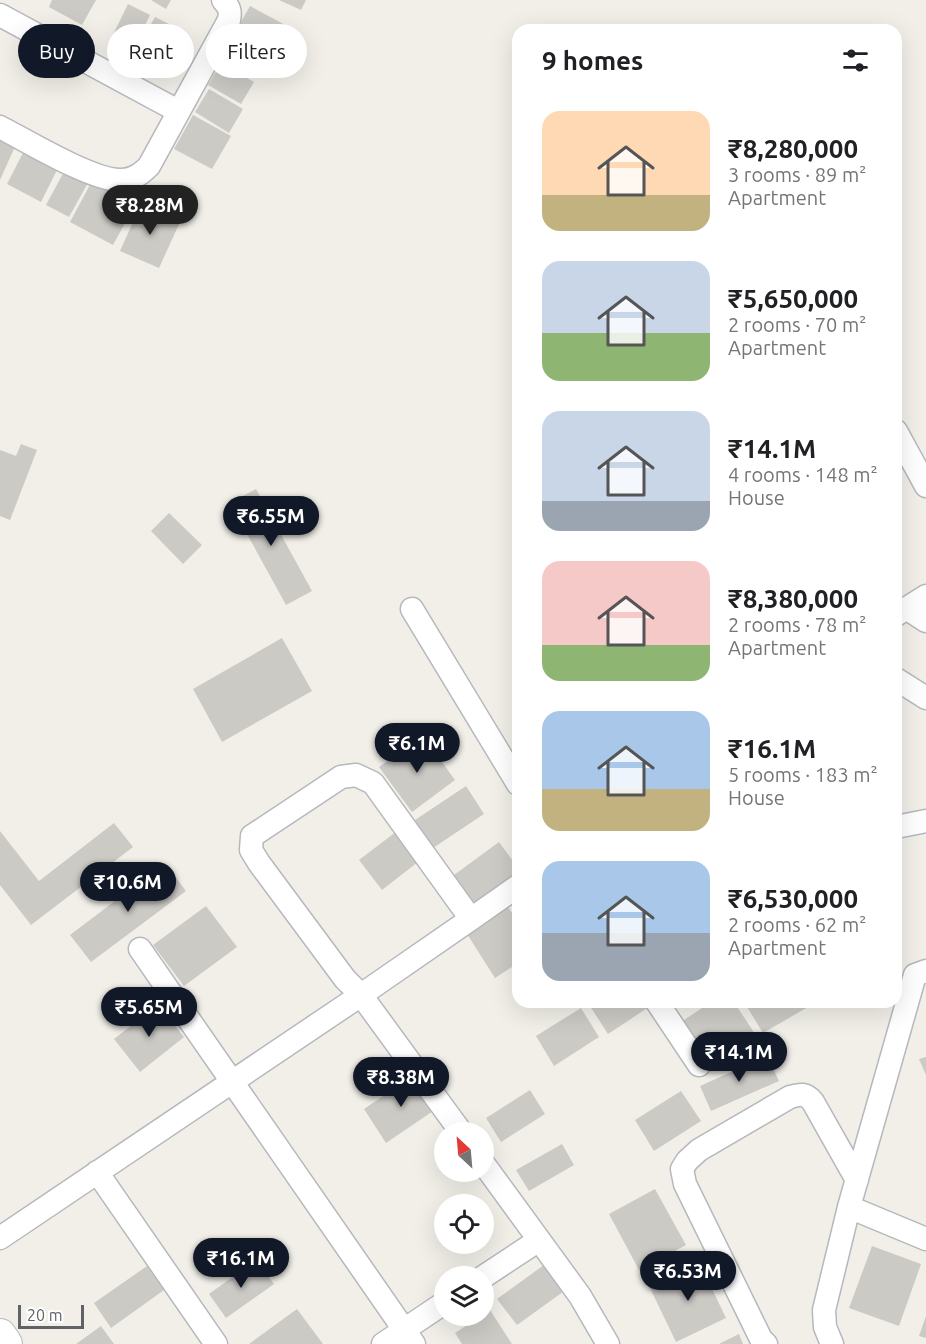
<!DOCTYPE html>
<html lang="en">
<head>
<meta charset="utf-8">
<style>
	:root { --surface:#fff; --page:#f2f2f2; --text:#202124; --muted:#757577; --accent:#111827 }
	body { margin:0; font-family:Ubuntu,sans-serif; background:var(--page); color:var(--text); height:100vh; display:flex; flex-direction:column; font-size:22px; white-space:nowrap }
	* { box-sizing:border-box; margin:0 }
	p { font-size:20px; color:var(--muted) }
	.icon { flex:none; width:33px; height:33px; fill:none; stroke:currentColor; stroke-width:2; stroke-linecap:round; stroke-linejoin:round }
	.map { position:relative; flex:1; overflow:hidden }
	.details { position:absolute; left:512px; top:24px; width:390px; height:984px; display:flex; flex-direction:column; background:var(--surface); border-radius:18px; box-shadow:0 6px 24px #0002 }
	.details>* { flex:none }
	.guide { position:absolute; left:18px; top:24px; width:404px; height:54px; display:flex; gap:12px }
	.needle { width:39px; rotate:334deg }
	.controls { position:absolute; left:434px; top:1122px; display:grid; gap:12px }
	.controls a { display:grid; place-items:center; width:60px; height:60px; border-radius:50%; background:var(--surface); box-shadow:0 6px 24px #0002; font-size:30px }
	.scale { position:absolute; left:18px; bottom:15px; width:66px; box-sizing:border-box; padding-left:6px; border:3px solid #5f6368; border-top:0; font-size:16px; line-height:21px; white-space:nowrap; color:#5f6368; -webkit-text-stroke:4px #fff; paint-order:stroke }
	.price { position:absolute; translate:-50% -51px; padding:0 14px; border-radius:21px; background:var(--accent); color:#fff; font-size:20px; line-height:39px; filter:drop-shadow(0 2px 3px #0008) }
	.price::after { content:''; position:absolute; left:50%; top:36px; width:18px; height:14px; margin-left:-9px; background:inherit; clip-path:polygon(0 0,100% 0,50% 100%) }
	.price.active { background:#222; color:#fff }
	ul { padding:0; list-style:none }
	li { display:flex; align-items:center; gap:18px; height:150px; padding:0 30px }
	li span { display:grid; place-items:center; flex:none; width:168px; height:120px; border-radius:18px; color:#555 }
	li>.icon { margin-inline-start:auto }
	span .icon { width:72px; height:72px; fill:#fffc; stroke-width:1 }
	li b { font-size:26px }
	h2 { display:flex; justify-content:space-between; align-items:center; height:72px; padding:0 30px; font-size:26px }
	.pill { padding:0 21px; border-radius:27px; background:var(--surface); box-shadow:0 6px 24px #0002; font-size:21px; line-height:54px }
	.pill.active { background:var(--accent); color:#fff }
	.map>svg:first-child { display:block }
	.building { fill:#cccac5 }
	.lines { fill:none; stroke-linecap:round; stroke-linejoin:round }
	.street-casing { stroke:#b5b8bc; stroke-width:25 }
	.secondary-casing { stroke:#b6babf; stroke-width:34 }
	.street { stroke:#fff; stroke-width:22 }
	.secondary { stroke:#fff; stroke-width:32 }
</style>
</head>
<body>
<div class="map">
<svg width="926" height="1344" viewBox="0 0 926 1344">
	<rect width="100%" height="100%" fill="#f1efe8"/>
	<path class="building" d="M52 0H96L82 25 49 7Z
		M151 0H171L166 9Z
		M279 0H306L301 10Z
		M128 4 150 15 129 58 107 47Z
		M250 6 287 26 258 77 221 57Z
		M155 17 185 32 160 76 131 60Z
		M221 63 254 82 241 104 208 85Z
		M209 89 243 109 229 133 195 112Z
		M193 115 231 136 212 169 174 149Z
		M0 132 18 140 0 180Z
		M27 145 61 162 41 202 7 184Z
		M66 168 89 181 69 217 46 205Z
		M92 181 135 205 113 245 70 222Z
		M141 204 180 222 159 268 120 251Z
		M21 444 37 450 10 520 0 516V450L16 456Z
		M256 489 312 591 286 605 230 503Z
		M169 513 202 545 183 564 151 531Z
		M282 638 312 691 222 742 193 689Z
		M423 736 455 780 412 812 379 767Z
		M466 786 484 814 433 848 415 820Z
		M114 823 133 847 31 925 0 885V831L39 881Z
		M401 828 423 858 382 890 359 860Z
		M499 842 518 868V872L474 904 454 875Z
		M165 863 186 891 91 962 70 935Z
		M206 906 237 947 184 986 153 945Z
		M508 907 518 922V963L495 978 467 934Z
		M590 1002H645L649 1007 608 1034 588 1003Z
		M711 1002H734L757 1037 711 1067 681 1022Z
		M744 1002H804L808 1007 763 1033Z
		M158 1005 184 1037 140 1072 114 1039Z
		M581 1008 599 1037 554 1066 536 1036Z
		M767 1056 779 1081 711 1111 700 1086Z
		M926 1057V1075L919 1059Z
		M416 1074 439 1107 386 1143 364 1109Z
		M530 1090 545 1114 501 1142 486 1118Z
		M681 1091 701 1121 654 1151 635 1120Z
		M562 1144 574 1165 529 1191 516 1170Z
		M655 1189 686 1245 639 1270 609 1214Z
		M872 1246 921 1264 899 1326 849 1308Z
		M256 1260 274 1284 226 1318 209 1294Z
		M548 1262 567 1289 517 1325 497 1299Z
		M699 1262 726 1318 676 1342 649 1286Z
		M147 1266 164 1290 111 1328 94 1303Z
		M297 1309 323 1344H249Z
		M490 1310 512 1344H462L455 1333Z
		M926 1316V1338L919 1336Z
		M101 1326 114 1344H76Z
		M739 1334 743 1344H719Z"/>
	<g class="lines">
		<g class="street-casing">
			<path id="street" d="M0 15 178 111
				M0 127C27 141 93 181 121 180 133 180 141 174 149 166L229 20C231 11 229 7 223 0
				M896 431 926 486
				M906 608 926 621
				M412 609 518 784
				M896 615 926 596
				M896 679 926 698
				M896 827 926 821
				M140 949 414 1344
				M657 1002 699 1065
				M461 1132 361 995 345 979 259 863 251 850 252 836 341 777 356 775 373 783 471 919 518 886
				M483 1163 580 1296 608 1344
				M97 1172 216 1344
				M849 1207 926 1239
				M0 1238 361 995 471 919
				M483 1277 539 1240
				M383 1344 444 1303
				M766 1344 761 1339 685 1184 682 1169 687 1161 699 1150 790 1097C800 1094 806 1093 813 1102L857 1180
				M832 1344 825 1327 824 1310 849 1207 915 975 926 971"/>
		</g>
		<g class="secondary-casing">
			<path id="secondary" d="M0 1335 6 1344"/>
		</g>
		<use href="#street" class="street"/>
		<use href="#secondary" class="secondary"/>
	</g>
</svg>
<div class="controls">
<a><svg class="needle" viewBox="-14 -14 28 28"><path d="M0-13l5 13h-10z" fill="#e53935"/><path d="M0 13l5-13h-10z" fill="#757577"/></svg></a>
<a><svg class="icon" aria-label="locate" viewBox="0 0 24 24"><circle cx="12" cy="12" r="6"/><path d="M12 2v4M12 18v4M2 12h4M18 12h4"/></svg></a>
<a><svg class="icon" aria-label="layers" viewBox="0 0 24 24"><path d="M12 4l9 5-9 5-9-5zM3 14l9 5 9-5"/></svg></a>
</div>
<div class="scale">20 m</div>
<b class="price active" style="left:150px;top:236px">₹8.28M</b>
<b class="price" style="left:271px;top:547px">₹6.55M</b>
<b class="price" style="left:417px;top:774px">₹6.1M</b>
<b class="price" style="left:128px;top:913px">₹10.6M</b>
<b class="price" style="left:149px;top:1038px">₹5.65M</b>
<b class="price" style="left:739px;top:1083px">₹14.1M</b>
<b class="price" style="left:401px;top:1108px">₹8.38M</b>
<b class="price" style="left:241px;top:1289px">₹16.1M</b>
<b class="price" style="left:688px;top:1302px">₹6.53M</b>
<div class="guide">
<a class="pill active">Buy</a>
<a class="pill">Rent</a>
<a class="pill">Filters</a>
</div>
<section class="details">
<h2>9 homes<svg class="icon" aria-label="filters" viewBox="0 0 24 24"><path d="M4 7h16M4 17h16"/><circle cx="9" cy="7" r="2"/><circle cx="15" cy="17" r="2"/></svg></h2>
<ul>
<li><span style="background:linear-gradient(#ffd9b3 70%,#c2b280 0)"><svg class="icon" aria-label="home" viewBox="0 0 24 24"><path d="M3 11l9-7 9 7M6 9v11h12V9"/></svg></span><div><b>₹8,280,000</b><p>3 rooms · 89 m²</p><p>Apartment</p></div></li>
<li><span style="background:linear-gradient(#c9d6e8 60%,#8fb573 0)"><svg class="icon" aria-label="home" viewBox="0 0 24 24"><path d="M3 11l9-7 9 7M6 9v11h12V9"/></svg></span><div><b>₹5,650,000</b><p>2 rooms · 70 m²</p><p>Apartment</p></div></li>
<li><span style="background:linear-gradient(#c9d6e8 75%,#9aa5b1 0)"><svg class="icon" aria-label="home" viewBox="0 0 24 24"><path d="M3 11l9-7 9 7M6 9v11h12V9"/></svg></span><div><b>₹14.1M</b><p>4 rooms · 148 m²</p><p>House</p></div></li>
<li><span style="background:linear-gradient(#f6c9c9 70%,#8fb573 0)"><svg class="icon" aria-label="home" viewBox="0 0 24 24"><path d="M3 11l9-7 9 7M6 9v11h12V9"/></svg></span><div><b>₹8,380,000</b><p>2 rooms · 78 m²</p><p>Apartment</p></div></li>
<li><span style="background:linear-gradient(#a9c7e8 65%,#c2b280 0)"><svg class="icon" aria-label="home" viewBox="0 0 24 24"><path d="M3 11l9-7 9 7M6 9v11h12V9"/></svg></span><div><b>₹16.1M</b><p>5 rooms · 183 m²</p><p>House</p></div></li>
<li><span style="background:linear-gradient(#a9c7e8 60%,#9aa5b1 0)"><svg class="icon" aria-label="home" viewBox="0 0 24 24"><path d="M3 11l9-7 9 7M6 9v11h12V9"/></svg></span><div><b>₹6,530,000</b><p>2 rooms · 62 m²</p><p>Apartment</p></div></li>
</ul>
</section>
</div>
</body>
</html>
